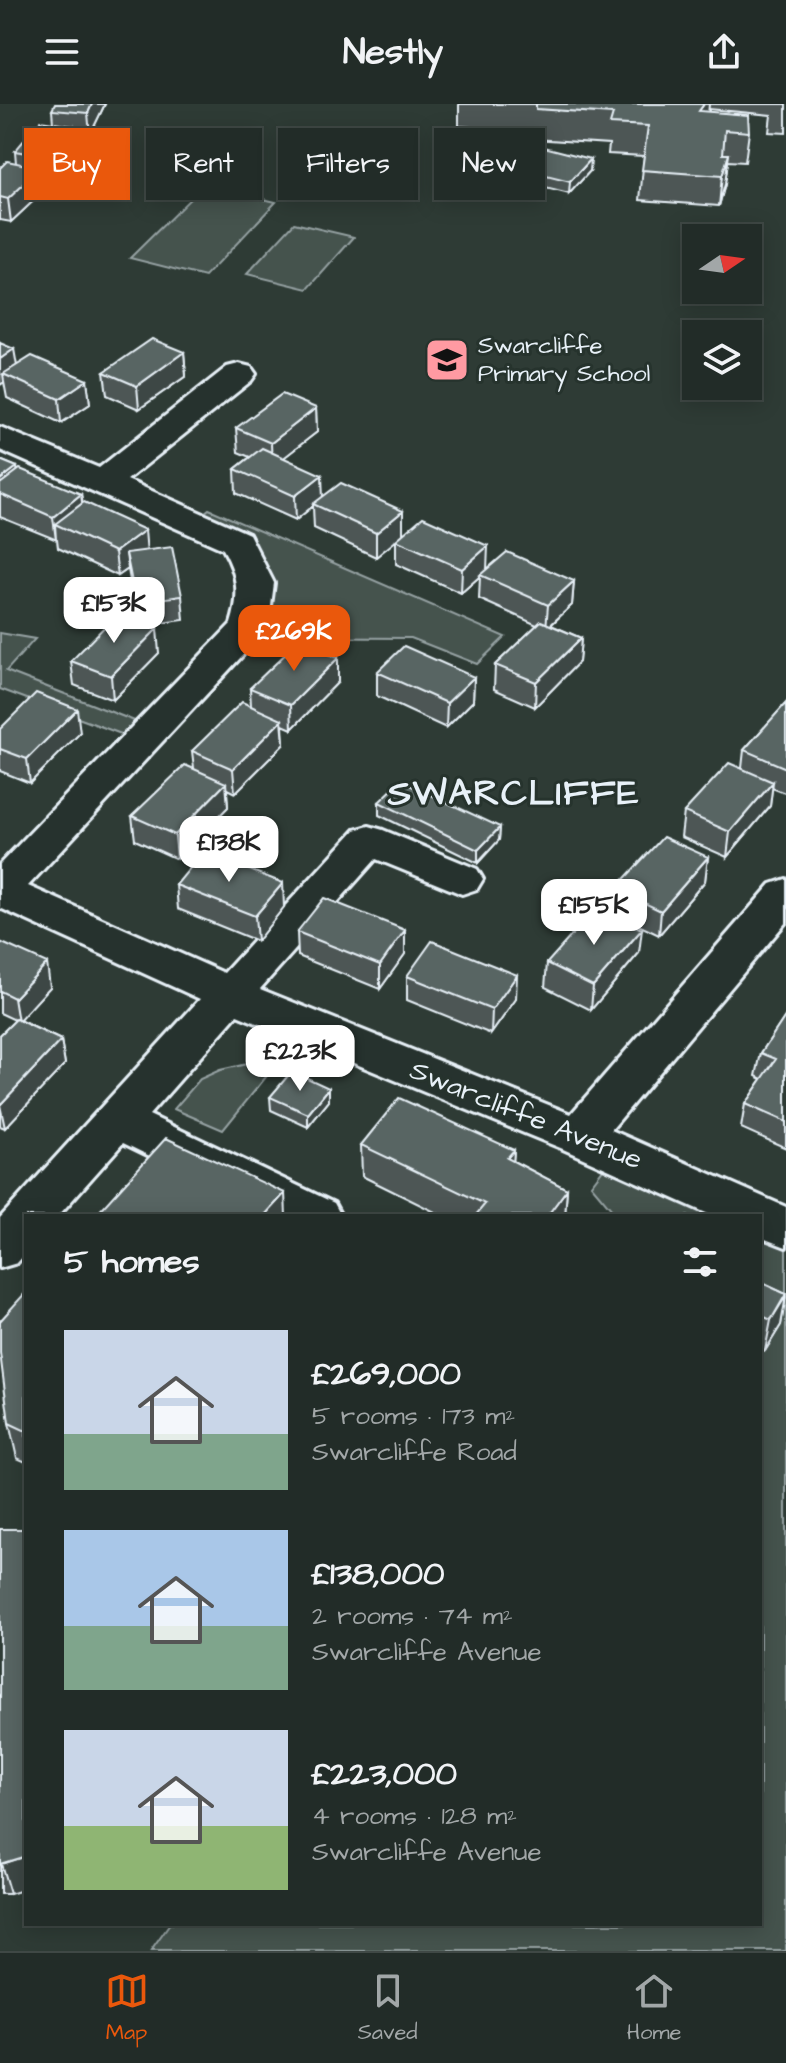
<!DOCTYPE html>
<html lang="en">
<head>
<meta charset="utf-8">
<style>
	:root { --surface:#222c28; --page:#2a3430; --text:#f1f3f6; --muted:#a2a7a8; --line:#3f4845; --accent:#ea580c }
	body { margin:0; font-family:"Architects Daughter",sans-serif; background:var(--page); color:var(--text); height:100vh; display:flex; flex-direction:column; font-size:30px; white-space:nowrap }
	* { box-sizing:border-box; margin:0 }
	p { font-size:26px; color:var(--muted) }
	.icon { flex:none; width:44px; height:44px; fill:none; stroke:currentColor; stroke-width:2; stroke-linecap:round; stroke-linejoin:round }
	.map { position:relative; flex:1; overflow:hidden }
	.side { position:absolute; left:24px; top:1110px; width:738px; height:712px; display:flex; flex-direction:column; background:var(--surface); border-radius:0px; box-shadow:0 4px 20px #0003,0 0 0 2px var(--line) }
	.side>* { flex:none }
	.banner { position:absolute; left:24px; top:24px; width:738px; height:72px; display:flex; gap:16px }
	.needle { width:52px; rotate:77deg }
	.controls { position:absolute; left:682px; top:120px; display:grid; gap:16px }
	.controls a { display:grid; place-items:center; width:80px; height:80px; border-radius:0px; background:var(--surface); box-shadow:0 4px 20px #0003,0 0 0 2px var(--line); font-size:40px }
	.price { position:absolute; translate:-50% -68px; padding:0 18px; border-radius:16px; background:#fff; color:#222; font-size:26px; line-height:52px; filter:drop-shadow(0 2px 4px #0008) }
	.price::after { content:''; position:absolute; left:50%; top:48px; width:24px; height:18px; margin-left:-12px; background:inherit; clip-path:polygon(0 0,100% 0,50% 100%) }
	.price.current { background:var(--accent); color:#fff }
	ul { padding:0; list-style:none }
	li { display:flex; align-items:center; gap:24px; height:200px; padding:0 40px }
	li span { display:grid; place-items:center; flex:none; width:224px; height:160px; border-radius:0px; color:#555 }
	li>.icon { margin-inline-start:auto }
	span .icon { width:96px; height:96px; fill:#fffc; stroke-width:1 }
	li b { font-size:34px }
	h2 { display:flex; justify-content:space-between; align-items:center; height:96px; padding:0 40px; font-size:34px }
	.chip { padding:0 28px; border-radius:0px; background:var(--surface); box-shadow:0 4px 20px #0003,0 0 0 2px var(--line); font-size:28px; line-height:72px }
	.chip.current { background:var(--accent); color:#fff }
	header { display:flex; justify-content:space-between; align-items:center; height:104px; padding:0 40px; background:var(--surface); font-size:36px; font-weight:700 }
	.dock { display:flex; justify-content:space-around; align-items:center; height:112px; border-top:2px solid var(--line); background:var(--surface); font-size:22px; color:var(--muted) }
	.dock a { display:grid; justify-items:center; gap:4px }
	.dock .current { color:var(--accent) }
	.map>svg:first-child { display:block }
	.green { fill:#45524e; stroke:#96a2a3; stroke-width:2 }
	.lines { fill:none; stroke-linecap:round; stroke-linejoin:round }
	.minor-casing { stroke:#e8f1f8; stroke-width:6 }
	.minor { fill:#26332d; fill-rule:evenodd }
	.wall { fill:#4d5755; stroke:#e8f1f8; stroke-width:2 }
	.shaded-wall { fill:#3e4745; stroke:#e8f1f8; stroke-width:2 }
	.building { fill:#596563; stroke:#e8f1f8; stroke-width:2 }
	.labels { text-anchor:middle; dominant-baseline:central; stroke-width:6; stroke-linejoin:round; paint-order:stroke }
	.far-poi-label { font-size:24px; fill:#e8f1f8; stroke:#26332d; text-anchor:start }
	.street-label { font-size:28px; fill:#e8f1f8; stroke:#26332d }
	.district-label { font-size:36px; font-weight:bold; letter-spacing:2px; fill:#e8f1f8; stroke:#26332d }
</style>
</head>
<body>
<header><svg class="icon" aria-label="menu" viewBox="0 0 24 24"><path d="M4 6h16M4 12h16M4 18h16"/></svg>Nestly<svg class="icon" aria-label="share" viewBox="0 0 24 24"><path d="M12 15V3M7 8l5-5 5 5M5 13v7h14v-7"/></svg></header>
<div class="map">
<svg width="786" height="1847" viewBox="0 0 786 1847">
	<rect width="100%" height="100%" fill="#2e3b35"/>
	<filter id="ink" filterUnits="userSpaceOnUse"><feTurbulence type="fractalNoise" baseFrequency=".0125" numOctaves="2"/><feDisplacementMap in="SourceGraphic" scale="16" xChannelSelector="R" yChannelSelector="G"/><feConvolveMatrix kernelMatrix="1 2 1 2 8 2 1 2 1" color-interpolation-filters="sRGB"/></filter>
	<g filter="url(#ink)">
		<path class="green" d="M204 81 276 98 205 173 130 154Z
			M294 119 354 133 308 185 247 170Z
			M209 405 505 533 477 560 411 534 240 533 254 467 193 418Z
			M0 529 35 535 6 567 137 618 124 631 0 585Z
			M283 952 223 1026 174 1005 200 975 220 966Z
			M616 1048 786 1124V1847H151L170 1820H760V1112H617L591 1081Z"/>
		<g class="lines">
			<g class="minor-casing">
				<path id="minor" d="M239 260 251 263 256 270 251 277 127 376 249 430 274 479 268 524 28 782 224 869 355 726 369 722 383 726 477 765 483 775 477 785 462 790 376 755 260 885 571 1010 771 780 786 775V818L611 1026 786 1103V1143L760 1133V1112H713L563 1045 237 911 149 1011 334 1099 341 1112H273L123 1039 58 1112H26V1149L17 1159 0 1164V1114L200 895 0 804V760L231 520C240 491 238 471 223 445L0 346V323L99 364 227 263Z"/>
			</g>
			<use href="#minor" class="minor"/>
		</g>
		<path class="wall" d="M105 0 90 31 75 30 76 44 52 75 42 74 44 87 11 118 0 116V64L16 59 15 47 53 19 52 6Z
			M459 0H786V29L769 28 771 11 709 5 708 7 749 28 745 58 728 57 725 80 719 102 640 96 644 52 608 50 609 40 534 35 535 28 459 22Z
			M486 57 590 67 569 90 486 69Z
			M0 239 17 262 87 276 90 300 61 319 7 294 4 278 0 281Z
			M184 248 186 272 139 305 107 291 104 268Z
			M316 304 317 328 283 354 323 393 403 430 487 464 574 477 572 501 551 521 581 534 579 558 535 603 494 585 495 561 537 521 479 495 480 472 461 489 396 460V436L376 453 314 424 313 402 296 416 236 389 235 365 250 353 238 348 236 324Z
			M0 356 17 363V367L81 390 83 399 146 446 182 492 184 516 146 521 159 549 113 596 74 581 71 557 137 518 128 465 118 472 58 444 57 436 0 413Z
			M338 554V578L292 625 283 621 284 640 235 689 227 685 228 703 177 755 135 736 132 712 194 664 192 647 251 602 250 584Z
			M377 568 474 573 473 597 446 624 377 592Z
			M786 599V688L785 689 772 684 770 702 727 753 681 733 684 708 742 664 744 646Z
			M0 625 80 629 30 679 0 667Z
			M379 698 500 723 499 736 478 759 379 711Z
			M708 753 705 777 659 831 613 809 615 785Z
			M176 781 284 803 257 837 178 805Z
			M405 826V850L380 885 298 852 297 828Z
			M0 838 50 883 19 916 61 936 65 960 5 1024 0 1022V931L15 916 0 909Z
			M639 849 591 906 545 883 547 859Z
			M407 872 516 895 491 930 407 896Z
			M786 911V1044L741 1024 745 1000 762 975 756 972 761 949Z
			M329 984V997L308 1023 271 1006 270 993Z
			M361 1041 514 1046 513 1057 567 1085 565 1112H443L362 1072Z
			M760 1178 786 1190 781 1221 765 1247 760 1245Z
			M26 1188V1358L17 1354 9 1319Z
			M0 1425 10 1790H0Z"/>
		<path class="shaded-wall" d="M92 0H105L90 31 88 9Z
			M704 0H709L707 22 699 7Z
			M74 22 76 44 52 75 49 53Z
			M729 50 725 80 719 102 722 72Z
			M591 55 590 67 569 90 570 78Z
			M41 64 44 87 11 118 8 95Z
			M14 245 18 268 3 270 4 278 0 281V255Z
			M184 248 186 272 139 305 137 282Z
			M87 276 90 300 61 319 59 295Z
			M316 304 317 328 272 363 271 339Z
			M17 363 20 387 0 390V376Z
			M322 371 323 395 313 400V402L296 416 295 392Z
			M81 390 84 414 55 420 56 436 53 413Z
			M403 407V431L376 453V429Z
			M145 426 147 450 126 449 128 465 118 472 115 448Z
			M488 442 487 466 461 489 462 465Z
			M574 477 572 501 546 525 548 501Z
			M157 525 159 549 113 596 111 572Z
			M581 534 579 558 535 603 536 578Z
			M338 554V578L292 625 291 601Z
			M474 573 473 597 446 624 447 599Z
			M77 605 80 629 30 679 27 655Z
			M282 616 284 640 235 689 233 665Z
			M773 678 770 702 727 753 730 728Z
			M226 679 228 703 177 755 175 731Z
			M500 723 499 736 478 759V746Z
			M708 753 705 777 659 831 661 807Z
			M283 779 284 803 257 837 255 812Z
			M642 825 639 849 591 906 593 882Z
			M405 826V850L380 885V861Z
			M47 859 50 883 18 918 14 894Z
			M517 871 516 895 491 930 492 906Z
			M61 936 65 960 5 1024 0 1001Z
			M329 984V997L308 1023V1010Z
			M514 1046 512 1078 507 1054Z
			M567 1085 565 1112H547Z
			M285 1089 286 1112H264Z
			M786 1192 781 1221 765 1247 771 1216Z
			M26 1752V1785L10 1790 1 1760Z"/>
		<path class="building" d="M55 0H92L88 9 52 6Z
			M536 0H704L699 7 748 11 749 28 725 26 723 50H729L722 72 642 66 648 22 610 20 613 10 536 5Z
			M40 17 74 22 49 53 15 47Z
			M509 34 591 55 570 78 486 57Z
			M7 57 41 64 8 95 0 93V64Z
			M152 235 184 248 137 282 104 268Z
			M0 239 14 245 0 255Z
			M32 252 87 276 59 295 3 270Z
			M282 290 316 304 271 339 236 324Z
			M262 344 322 371 295 392 235 365Z
			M0 356 17 363 0 376Z
			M20 365 81 390 53 413 0 390V380Z
			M341 379 403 407 376 429 313 400Z
			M84 398 145 426 115 448 55 420Z
			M423 413 488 442 462 465 396 436Z
			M172 443 182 492 136 498 126 449Z
			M507 448 574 477 548 501 480 471Z
			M117 510 157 525 111 572 71 557Z
			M541 517 581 534 536 578 495 561Z
			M298 538 338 554 291 601 250 584Z
			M404 542 474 573 447 599 377 568Z
			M36 589 77 605 27 655 0 645V625Z
			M242 598 282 616 233 665 192 647Z
			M786 599V664L744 646Z
			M729 659 773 678 730 728 684 708Z
			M185 661 226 679 175 731 132 712Z
			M401 677 500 723 478 746 379 698Z
			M663 733 708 753 661 807 615 785Z
			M203 748 283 779 255 812 176 781Z
			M324 794 405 826 380 861 297 828Z
			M596 804 642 825 593 882 547 859Z
			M432 837 517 871 492 906 407 872Z
			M0 838 47 859 14 894 0 887Z
			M786 911V1018L745 1000 776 955 761 949Z
			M16 915 61 936 0 1001V931Z
			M292 967 329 984 308 1010 270 993Z
			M399 994 514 1046 507 1054 567 1085 547 1112H475L485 1100 361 1041Z
			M166 1034 285 1089 264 1112H95Z
			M760 1178 786 1190 771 1216 760 1211Z
			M26 1188V1327L9 1319 0 1249V1217Z
			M0 1425H26V1752L0 1760Z"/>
	</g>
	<defs>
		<g id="school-square" transform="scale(2.3)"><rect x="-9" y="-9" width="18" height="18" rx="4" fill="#ff9aa2" stroke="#26332d"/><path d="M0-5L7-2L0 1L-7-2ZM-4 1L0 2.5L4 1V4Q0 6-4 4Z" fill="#111"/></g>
	</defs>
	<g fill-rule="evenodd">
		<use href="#school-square" x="447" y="256"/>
	</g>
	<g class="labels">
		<g class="far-poi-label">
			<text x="478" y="242">Swarcliffe<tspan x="478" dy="28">Primary School</tspan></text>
		</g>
		<g class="street-label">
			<text transform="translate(526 1011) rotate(22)">Swarcliffe Avenue</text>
		</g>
		<g class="district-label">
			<text x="514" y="689">SWARCLIFFE</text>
		</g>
	</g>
</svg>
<div class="controls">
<a><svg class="needle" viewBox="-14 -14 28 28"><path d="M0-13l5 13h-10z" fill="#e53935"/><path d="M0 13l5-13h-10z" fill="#a2a7a8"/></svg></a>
<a><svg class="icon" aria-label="layers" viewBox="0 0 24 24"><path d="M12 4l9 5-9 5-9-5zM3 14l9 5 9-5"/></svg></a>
</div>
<b class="price" style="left:114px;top:541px">£153K</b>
<b class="price current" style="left:294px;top:569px">£269K</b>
<b class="price" style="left:229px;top:780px">£138K</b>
<b class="price" style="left:594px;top:843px">£155K</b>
<b class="price" style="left:300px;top:989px">£223K</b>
<div class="banner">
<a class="chip current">Buy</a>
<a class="chip">Rent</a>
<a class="chip">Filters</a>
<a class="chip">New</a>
</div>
<section class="side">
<h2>5 homes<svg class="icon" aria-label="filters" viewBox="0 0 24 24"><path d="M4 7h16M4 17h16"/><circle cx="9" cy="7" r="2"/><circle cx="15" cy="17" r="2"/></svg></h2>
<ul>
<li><span style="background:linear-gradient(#c9d6e8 65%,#7fa58c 0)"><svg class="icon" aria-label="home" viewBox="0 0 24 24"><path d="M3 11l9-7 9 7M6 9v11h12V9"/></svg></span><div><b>£269,000</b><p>5 rooms · 173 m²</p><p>Swarcliffe Road</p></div></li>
<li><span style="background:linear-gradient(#a9c7e8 60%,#7fa58c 0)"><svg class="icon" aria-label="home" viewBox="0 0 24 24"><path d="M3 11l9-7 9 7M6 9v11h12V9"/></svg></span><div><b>£138,000</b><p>2 rooms · 74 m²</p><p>Swarcliffe Avenue</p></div></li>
<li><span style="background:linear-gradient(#c9d6e8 60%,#8fb573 0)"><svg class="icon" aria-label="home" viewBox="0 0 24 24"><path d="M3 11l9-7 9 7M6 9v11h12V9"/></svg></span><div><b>£223,000</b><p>4 rooms · 128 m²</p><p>Swarcliffe Avenue</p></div></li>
</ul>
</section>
</div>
<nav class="dock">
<a class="current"><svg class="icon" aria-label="map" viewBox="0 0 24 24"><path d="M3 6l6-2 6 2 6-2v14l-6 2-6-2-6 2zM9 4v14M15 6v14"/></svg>Map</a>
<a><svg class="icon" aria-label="saved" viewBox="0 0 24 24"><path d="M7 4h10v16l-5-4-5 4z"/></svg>Saved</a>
<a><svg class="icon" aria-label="home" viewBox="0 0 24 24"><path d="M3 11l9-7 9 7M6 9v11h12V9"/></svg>Home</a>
</nav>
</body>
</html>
